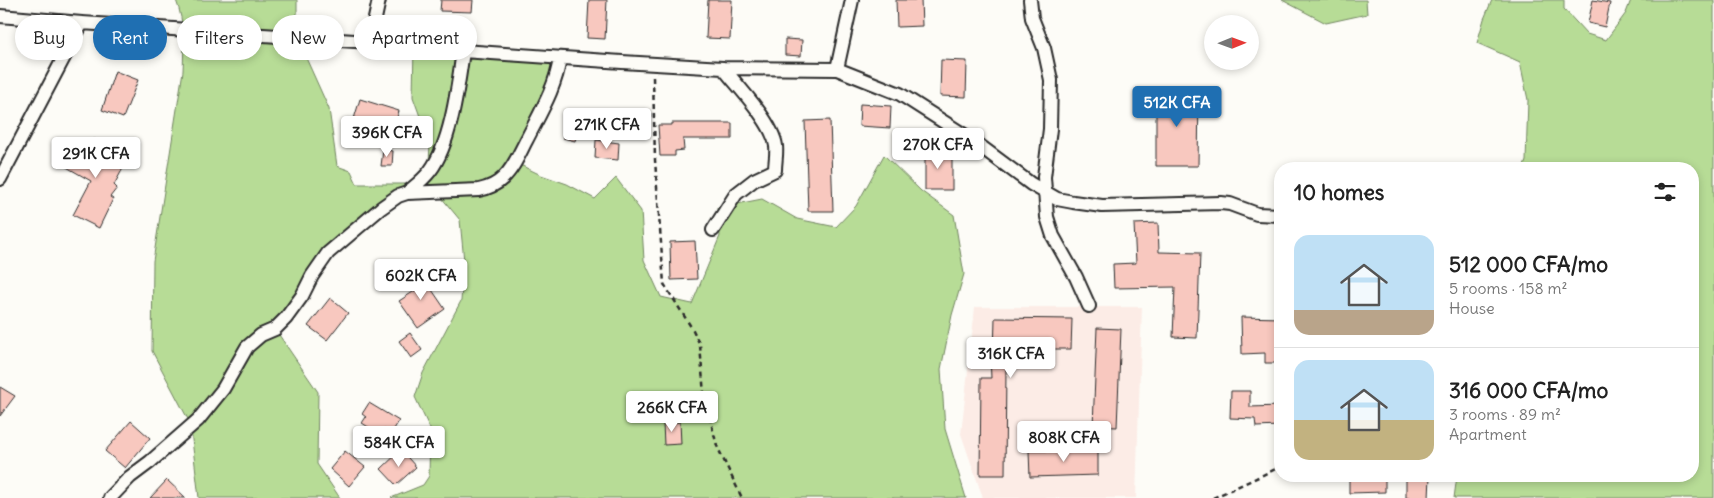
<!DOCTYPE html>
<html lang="en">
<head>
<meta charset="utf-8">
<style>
	:root { --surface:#fff; --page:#f6f6f6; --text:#222; --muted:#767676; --line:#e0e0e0; --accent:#1f6fb2 }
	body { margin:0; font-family:Delius,sans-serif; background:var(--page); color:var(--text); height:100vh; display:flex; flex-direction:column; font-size:19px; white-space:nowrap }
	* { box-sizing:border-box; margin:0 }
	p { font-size:16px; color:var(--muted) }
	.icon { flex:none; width:28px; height:28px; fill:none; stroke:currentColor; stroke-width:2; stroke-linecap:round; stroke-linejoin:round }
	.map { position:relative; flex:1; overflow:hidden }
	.details { position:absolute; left:1274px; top:162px; width:425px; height:320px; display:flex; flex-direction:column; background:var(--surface); border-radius:20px; box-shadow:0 2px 8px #0003 }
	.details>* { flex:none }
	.hud { position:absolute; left:15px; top:15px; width:475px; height:45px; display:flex; gap:10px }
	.needle { width:32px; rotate:89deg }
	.tools { position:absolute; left:1204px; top:15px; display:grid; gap:10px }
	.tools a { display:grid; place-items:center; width:55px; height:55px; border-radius:50%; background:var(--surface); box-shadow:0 2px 8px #0003; font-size:25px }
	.price { position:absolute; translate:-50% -42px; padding:0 11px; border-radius:5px; background:#fff; color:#222; font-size:16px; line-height:32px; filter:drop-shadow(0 1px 2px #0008) }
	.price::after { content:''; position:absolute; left:50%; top:30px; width:15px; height:11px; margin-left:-8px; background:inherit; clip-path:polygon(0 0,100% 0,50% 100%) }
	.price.on { background:var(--accent); color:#fff }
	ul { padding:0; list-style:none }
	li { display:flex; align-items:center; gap:15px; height:125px; padding:0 20px }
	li+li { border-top:1px solid var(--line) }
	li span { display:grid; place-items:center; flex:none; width:140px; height:100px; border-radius:15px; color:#555 }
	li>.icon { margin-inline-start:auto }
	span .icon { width:60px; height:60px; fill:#fffc; stroke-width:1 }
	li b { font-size:21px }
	h2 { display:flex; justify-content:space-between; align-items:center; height:60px; padding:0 20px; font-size:21px }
	.pill { padding:0 18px; border-radius:22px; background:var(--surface); box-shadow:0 2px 8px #0003; font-size:18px; line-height:45px }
	.pill.on { background:var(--accent); color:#fff }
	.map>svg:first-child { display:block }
	.built { fill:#fcece6 }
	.green { fill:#b7dc96; stroke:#718460 }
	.building { fill:#f8c8bf; stroke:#2b2b2b }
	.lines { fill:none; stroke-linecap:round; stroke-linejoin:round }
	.minor-casing { stroke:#2b2b2b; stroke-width:16 }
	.path { stroke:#2b2b2b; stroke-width:2.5; stroke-dasharray:5 4; stroke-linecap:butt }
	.minor { stroke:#fdfcf7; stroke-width:12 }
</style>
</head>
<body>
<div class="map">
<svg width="1714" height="498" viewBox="0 0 1714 498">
	<rect width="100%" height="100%" fill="#fdfcf7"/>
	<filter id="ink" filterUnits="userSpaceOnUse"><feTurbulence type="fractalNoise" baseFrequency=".02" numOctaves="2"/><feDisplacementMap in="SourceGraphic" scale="10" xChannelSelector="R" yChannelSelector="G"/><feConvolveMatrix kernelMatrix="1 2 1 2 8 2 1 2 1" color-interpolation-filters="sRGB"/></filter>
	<g filter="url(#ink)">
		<path class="built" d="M975 307H1142L1136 498H983L961 434Z"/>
		<path class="green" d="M176 0H297V38L329 109 337 166 351 171 357 184H418L429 162 430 144 413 97 414 46 562 56 516 163 541 175 567 184 595 199 616 178 641 211 644 260 661 297 692 304 720 236 717 208 762 199 797 219 836 227 856 206 884 155 921 191 954 215 964 274 952 315 941 369 945 429 966 498H391L423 485 429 476 430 429 415 397 423 373 461 301 464 261 460 220 441 197 403 196 328 253 275 329 318 392 317 464 340 498H199L190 423 152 351 153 261 183 71C184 47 185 23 176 0Z
			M1282 0H1366L1367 14 1326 23Z
			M1492 0H1564V9L1587 34 1606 40 1626 13 1631 0H1714V498H1454L1457 476H1692V169H1523L1526 161 1528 100 1520 62 1477 43 1484 19Z"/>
		<path class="building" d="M441 0H473L472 12 440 11Z
			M589 0H607L605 39 587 38Z
			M708 0H732L730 39 706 38Z
			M896 0H921L922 26 897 27Z
			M1593 0 1610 3 1605 27 1588 23Z
			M785 39 802 40 801 56 785 55Z
			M941 60 967 61 966 97 940 96Z
			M115 71 138 80 123 118 102 110Z
			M1156 90 1199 91 1198 166H1156Z
			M360 99 399 111 389 144 350 132Z
			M860 104 891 106 890 128 859 126Z
			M568 119 580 122 575 141 563 138Z
			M830 120 833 211H808L805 121Z
			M672 123H732V139H683L684 150 675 151V156H660L658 125H672Z
			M94 139 129 157 114 185 117 188 110 197 113 199 99 228 73 215 91 181 63 165 73 146 86 154Z
			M596 140 619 143 618 160 595 158Z
			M383 150 393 151 392 166H381Z
			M925 150H952V190H925Z
			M1158 223 1159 252 1200 253 1197 338 1173 337 1175 287 1114 288 1113 264 1136 263 1134 224Z
			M695 241 697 279 671 280 670 242Z
			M416 270 428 284 445 309 418 328 399 301 416 290 407 279Z
			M330 298 348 313 327 340 308 326Z
			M1241 317 1280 318V363H1265V353L1242 354Z
			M995 318 1072 319 1071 349H1013L1014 368H1006L1005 475H980L981 378H991L990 356 994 355Z
			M1097 328 1121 329 1117 427 1093 426Z
			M410 333 422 350 411 358 399 341Z
			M0 387 15 396 0 416Z
			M1231 391H1250V407L1280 406V426L1256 427 1255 419 1230 418Z
			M369 403 399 421 391 434 384 429 381 435 362 423 366 417 362 414Z
			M131 421 150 438 125 468 105 451Z
			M680 422 681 444 664 445 663 423Z
			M401 450 416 467 396 485 381 469Z
			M1098 450V475L1030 477 1029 451Z
			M345 451 365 467 349 486 330 469Z
			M1349 476H1385V492L1349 493Z
			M1406 476H1430L1429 498H1406Z
			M167 480 186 498H150Z"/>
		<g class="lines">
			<g class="minor-casing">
				<path id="minor" d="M1030 0 1032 18 1044 48 1051 80 1050 129 1044 177 1047 217 1053 236 1076 277 1089 306
					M0 16 82 23 370 42 463 51 622 62 723 68 837 69 852 0
					M370 42 379 0
					M837 69 900 94 972 140 1031 184 1057 199 1073 202 1102 206 1221 203 1230 204 1257 214 1280 215
					M0 179 82 23
					M407 193C415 186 424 179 430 171 451 144 458 86 463 51
					M713 230 736 194 754 180 775 170C775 162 777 154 776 146 773 123 738 86 723 68
					M110 498 130 477 150 462 198 420 223 389 247 347 261 335 275 329 286 318 302 296 312 276 328 253 381 208 398 196 407 193 479 190C489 188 496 185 503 178 514 168 520 152 527 139 540 113 556 87 560 58"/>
			</g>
			<path class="path" d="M653 77 655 160 664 284 693 330 700 345 704 395 717 446 742 498
				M1213 498 1280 467"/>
			<use href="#minor" class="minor"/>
		</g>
	</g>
</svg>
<div class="tools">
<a><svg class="needle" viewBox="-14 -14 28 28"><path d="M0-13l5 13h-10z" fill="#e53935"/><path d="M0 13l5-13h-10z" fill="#767676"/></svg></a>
</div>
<b class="price on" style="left:1177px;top:128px">512K CFA</b>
<b class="price" style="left:607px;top:150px">271K CFA</b>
<b class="price" style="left:387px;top:158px">396K CFA</b>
<b class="price" style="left:938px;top:170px">270K CFA</b>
<b class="price" style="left:96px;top:179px">291K CFA</b>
<b class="price" style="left:421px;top:301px">602K CFA</b>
<b class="price" style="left:1011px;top:379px">316K CFA</b>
<b class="price" style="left:672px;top:433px">266K CFA</b>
<b class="price" style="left:1064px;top:463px">808K CFA</b>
<b class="price" style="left:399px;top:468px">584K CFA</b>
<div class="hud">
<a class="pill">Buy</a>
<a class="pill on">Rent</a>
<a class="pill">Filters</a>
<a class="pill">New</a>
<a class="pill">Apartment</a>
</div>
<section class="details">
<h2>10 homes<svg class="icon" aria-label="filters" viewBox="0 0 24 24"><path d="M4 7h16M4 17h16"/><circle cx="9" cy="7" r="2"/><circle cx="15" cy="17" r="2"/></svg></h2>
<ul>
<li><span style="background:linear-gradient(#bfe0f5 75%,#b9a48a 0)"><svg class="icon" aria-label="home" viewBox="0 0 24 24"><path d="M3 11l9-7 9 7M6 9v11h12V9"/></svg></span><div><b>512 000 CFA/mo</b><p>5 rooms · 158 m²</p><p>House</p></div></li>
<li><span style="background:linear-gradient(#bfe0f5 60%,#c2b280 0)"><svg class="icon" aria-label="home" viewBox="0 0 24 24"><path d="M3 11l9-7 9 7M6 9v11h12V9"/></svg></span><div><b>316 000 CFA/mo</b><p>3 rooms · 89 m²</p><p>Apartment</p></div></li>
</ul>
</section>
</div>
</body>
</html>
